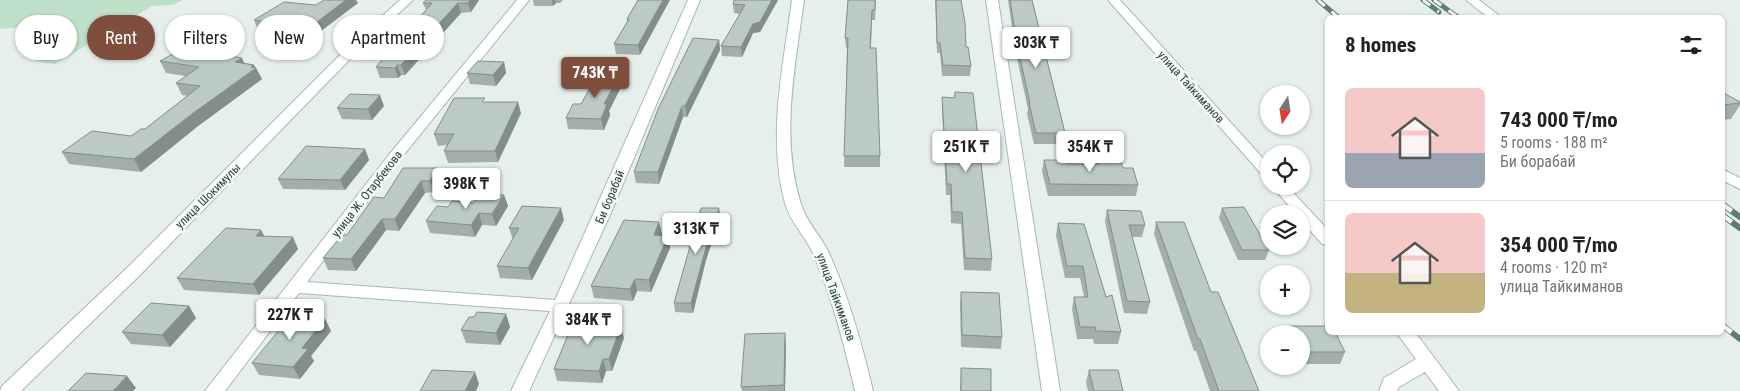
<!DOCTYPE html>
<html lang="en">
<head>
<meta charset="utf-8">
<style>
	:root { --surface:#fff; --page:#f2f2f2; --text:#222; --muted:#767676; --line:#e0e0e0; --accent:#804e3d }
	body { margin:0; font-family:"Roboto Condensed",sans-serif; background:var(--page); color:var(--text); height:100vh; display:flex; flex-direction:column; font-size:19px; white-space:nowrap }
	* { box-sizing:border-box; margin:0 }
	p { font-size:16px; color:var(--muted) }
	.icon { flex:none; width:28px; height:28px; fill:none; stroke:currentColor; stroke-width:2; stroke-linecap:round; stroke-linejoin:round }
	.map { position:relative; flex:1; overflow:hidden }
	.sheet { position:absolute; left:1325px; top:15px; width:400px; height:320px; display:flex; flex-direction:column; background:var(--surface); border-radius:8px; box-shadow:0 1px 4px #0004 }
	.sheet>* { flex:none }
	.guide { position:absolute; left:15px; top:15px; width:475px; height:45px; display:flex; gap:10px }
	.needle { width:32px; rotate:192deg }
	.controls { position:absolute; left:1260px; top:85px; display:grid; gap:10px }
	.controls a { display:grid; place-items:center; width:50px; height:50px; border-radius:50%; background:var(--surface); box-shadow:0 1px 4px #0004; font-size:25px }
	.price { position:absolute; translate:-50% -42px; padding:0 11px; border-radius:5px; background:#fff; color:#222; font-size:16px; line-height:32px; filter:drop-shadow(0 1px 2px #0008) }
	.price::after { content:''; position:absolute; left:50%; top:30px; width:15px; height:11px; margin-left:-8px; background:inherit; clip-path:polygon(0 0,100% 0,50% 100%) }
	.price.on { background:var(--accent); color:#fff }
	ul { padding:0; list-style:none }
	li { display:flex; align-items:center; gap:15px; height:125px; padding:0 20px }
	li+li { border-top:1px solid var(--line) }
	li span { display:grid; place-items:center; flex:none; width:140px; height:100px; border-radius:8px; color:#555 }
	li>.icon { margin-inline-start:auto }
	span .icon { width:60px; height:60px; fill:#fffc; stroke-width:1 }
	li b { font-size:21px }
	h2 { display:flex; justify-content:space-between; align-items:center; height:60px; padding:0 20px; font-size:21px }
	.tag { padding:0 18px; border-radius:22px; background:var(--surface); box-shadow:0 1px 4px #0004; font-size:18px; line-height:45px }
	.tag.on { background:var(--accent); color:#fff }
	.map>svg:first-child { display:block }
	.green { fill:#bfe0c8 }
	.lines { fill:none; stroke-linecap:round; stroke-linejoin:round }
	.minor-casing { stroke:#a8b8b2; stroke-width:2 }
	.minor { fill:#fff; fill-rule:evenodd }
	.rail-far1-casing { stroke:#5f7d75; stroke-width:5 }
	.rail-casing { stroke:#5f7d75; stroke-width:6 }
	.rail-far1 { stroke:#f7fbf9; stroke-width:3; stroke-dasharray:9; stroke-linecap:butt }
	.rail { stroke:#f7fbf9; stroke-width:4.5; stroke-dasharray:12; stroke-linecap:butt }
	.wall { fill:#a1aea9 }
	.shaded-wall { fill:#838d89 }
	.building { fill:#bbcac4; stroke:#838d89 }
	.labels { text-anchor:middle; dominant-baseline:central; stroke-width:5; stroke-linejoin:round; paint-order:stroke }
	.street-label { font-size:12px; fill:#24423a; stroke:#f7fbf9 }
</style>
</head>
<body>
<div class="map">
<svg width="1740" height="391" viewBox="0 0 1740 391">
	<rect width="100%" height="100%" fill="#e6efeb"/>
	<path class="green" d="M0 0H183L173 5 152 6 55 64 35 61 55 48 40 44 39 25 0 29Z"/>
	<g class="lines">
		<g class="minor-casing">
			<path id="minor" d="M400 0H413L354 55 140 275 21 391H0L2 386 128 267 346 49Z
				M517 0H529L398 162 307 282 555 300 688 0H700L610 215 529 391H511L550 311 299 293 225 391H205L388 156Z
				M792 0H804C795 67 780 138 801 204 806 222 821 236 829 253 849 297 862 344 873 391H855C844 344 832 297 813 253 805 236 790 222 785 203 767 137 783 67 792 0Z
				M986 0H998L1060 391H1042Z
				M1108 0H1120L1269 165V178L1264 177Z
				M1466 0H1479L1502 18H1489Z
				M1722 169 1740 178V189L1722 180Z
				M1272 186H1287L1328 230V245L1322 244 1301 220V214H1296Z
				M1396 332H1415L1459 391H1439L1425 372 1399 387 1397 391H1379L1384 378 1416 359Z"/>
		</g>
		<use href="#minor" class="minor"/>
		<g class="rail-far1-casing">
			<path id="rail-far1" d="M1318 0 1339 18
				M1423 0 1439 12
				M1434 0 1459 18"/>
		</g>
		<g class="rail-casing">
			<path id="rail" d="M1722 204 1740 217
				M1722 215 1740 228
				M1722 325 1740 339"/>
		</g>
		<use href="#rail-far1" class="rail-far1"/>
		<use href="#rail" class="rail"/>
	</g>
	<path class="wall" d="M479 0 471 12 461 13 405 75H401L398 78H380L376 67 426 10 423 3Z
		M533 0H563L560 3H556L553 6H534Z
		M638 0 640 55 616 54 614 44 627 22V19Z
		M778 0 760 32 753 33 742 57 722 56 721 46 740 14 734 13 733 4Z
		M876 0 875 20H872L871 48 880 156V167H844L847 48H846L845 38Z
		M935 0H961L966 47 971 66 970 76H942L940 53H937Z
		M1008 0H1032L1065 133 1063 144H1034L1027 114 1028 109 1016 54Z
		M358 3 313 37 258 30 254 20 316 5Z
		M719 40 720 50 687 117H683L659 184 636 183 634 172Z
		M160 61 244 63 254 65 262 79 198 126 141 172 69 164 62 152 131 136 145 129 188 96 182 95 176 83 186 76 166 73Z
		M504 62 506 73 496 86 470 84 467 73Z
		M620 74 622 85 609 111 610 115 604 130 568 129 566 118 581 104Z
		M955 92 992 259 991 271 964 270 961 224 951 223 950 195H946L942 108V97L954 98Z
		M1722 92 1740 102V105L1731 119 1722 120Z
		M486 102 521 113 498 162 448 163 444 151 447 145 438 146 434 134Z
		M384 106 372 120 342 119 337 108Z
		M365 149 369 160 345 190 283 189 278 179Z
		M1044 160 1068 164H1097L1098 160 1123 168 1138 185 1136 196H1048L1042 171Z
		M437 168 441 179 434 192 425 193 399 231 386 230 356 271 328 270 323 258 384 198Z
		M504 195 508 206 496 226 482 225 475 237 430 233 426 221 448 207 474 203Z
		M719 208 720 217 706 260 693 313 675 312 674 303Z
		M1222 208 1269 250 1265 260H1238L1219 218Z
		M1107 210 1145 225 1142 237H1132L1150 302 1147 314 1124 313 1105 221Z
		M564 220 532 280 500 278 497 266 513 240 509 228Z
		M659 222 662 234 661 236H668L670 248 651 292 637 291 633 301 594 298 591 286Z
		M1156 222 1211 292 1259 391H1210L1196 351H1194L1154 234Z
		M1058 223 1106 297 1121 332 1118 344H1094L1093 339H1077L1072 309 1074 297H1084L1080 278H1065L1056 235Z
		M264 236 298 249 259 295 184 290 177 278Z
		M961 292 1002 337 1001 349 961 347 960 304Z
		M189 306 196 318 170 347 131 344 122 332Z
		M506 314 510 327 500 345 466 343 461 330 474 317Z
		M323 319H325L331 331 311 356 314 361 300 379 259 375 252 363Z
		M613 322 614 326 624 338 612 371H606L602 383 557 381 554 369Z
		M1283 326 1345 352 1340 364H1301V334H1280Z
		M786 345 785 391H742L741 387Z
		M961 368 991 391H960Z
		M1089 370 1123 391H1088L1086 382Z"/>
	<path class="shaded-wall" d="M346 0H356L358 3 313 37 309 28Z
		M470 0H479L471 12 468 3Z
		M552 0H555L556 3 553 6Z
		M663 0H670L640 55 638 45Z
		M772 0H778L760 32 753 33 742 57 741 47 753 24Z
		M458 3 461 13 405 75 401 65Z
		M719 40 720 50 687 117 685 106Z
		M242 58 247 69 235 62Z
		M504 62 506 73 496 86 493 75Z
		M254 65 255 68H256L262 79 198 126 141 172 134 159Z
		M397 65 401 75 398 78 395 68Z
		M620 74 622 85 609 111 610 115 604 130 601 119 604 104Z
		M380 95 384 106 372 120 368 109Z
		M518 102 521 113 498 162 495 151Z
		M682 106 683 117 659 184 658 172Z
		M365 149 369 160 345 190 340 180Z
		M437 168 441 179 434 192 430 181Z
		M421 181 425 193 399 231 395 219Z
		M504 195 508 206 496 226 492 214Z
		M561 208 564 220 532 280 528 268Z
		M719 208 720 217 706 260 693 313 691 303 705 251Z
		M479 213 482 225 475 237 471 225Z
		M382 219 386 230 356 271 351 259Z
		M659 222 662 234 656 247 654 235Z
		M261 230 267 241 256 236Z
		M668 236 670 248 651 292 649 280Z
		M293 237 298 249 259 295 253 284Z
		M635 279 637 291 633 301 630 289Z
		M189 306 196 318 170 347 162 335Z
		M506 314 510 327 500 345 496 333Z
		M321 315 324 321 325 319 331 331 311 356 314 361 300 379 293 367 317 319Z
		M621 326 624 338 612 371 609 359Z
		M785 333 786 345 785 391H784Z
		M603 359 606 371 602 383 599 371Z
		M475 372 479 384 476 391H465Z
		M127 376 136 388 133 391H113Z"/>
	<path class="building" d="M324 0H346L309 28 254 20 284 2 316 5Z
		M426 0H470L468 3H458L401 65H397L395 68 376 67 432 3H423Z
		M638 0H663L638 45 614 44 629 19H627Z
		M734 0H772L760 22 753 24 741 47 721 46 745 5 733 4Z
		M848 0H875V10H872L870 48H876L880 156H844L848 38H845Z
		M936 0H961L965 23 966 47H968L971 66 943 65 940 43H937Z
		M1010 0H1032L1065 133H1036L1029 103H1030L1017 44Z
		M693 38 719 40 685 106H682L658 172H634L658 109Z
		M182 49 242 58 235 62 254 65 251 67 256 68 192 114 134 159 62 152 92 131 131 136 141 129H145L200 86 176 83 199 67 160 61Z
		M478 61 504 62 493 75 467 73Z
		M598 74H620L604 104H607L601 119 566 118 573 104H581Z
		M955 92 973 93 992 259 965 258 962 212H952L951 184H947L942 97 955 98Z
		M1722 92 1740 102V103L1722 105Z
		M350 94 380 95 368 109 337 108Z
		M454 98H485L482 102H518L495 151H444L454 134H434Z
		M306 146 365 149 340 180 278 179Z
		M1044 160H1067L1068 164H1099L1098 160H1120L1123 168H1133L1138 185 1050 184Z
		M403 168H437L430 181H421L395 219H382L351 259 323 258 342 235H347L374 197 384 198Z
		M480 193 504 195 492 214 479 213 471 225 426 221 437 206 448 207 452 201 474 203Z
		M522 206 561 208 528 268 497 266 519 228H509Z
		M1244 207 1269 250H1242L1222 208Z
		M701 208H719L705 251 691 303H674Z
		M1107 210 1141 211 1145 225H1129L1150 302 1127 301Z
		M624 220 659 222 654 235 668 236 649 280 635 279 630 289 591 286Z
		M1156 222H1184L1211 292H1218L1259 391H1219L1200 339H1198Z
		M1058 223 1084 224 1106 297 1112 295 1121 332 1096 331 1095 327H1080L1074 297H1088L1083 266H1067Z
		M226 228 261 230 256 236 293 237 253 284 177 278Z
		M961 292 999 293 1002 337 962 335Z
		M151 303 189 306 162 335 122 332Z
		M294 312 321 315 317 319H325L302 348 308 349 293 367 252 363Z
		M477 312 506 314 496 333 461 330 469 317H474Z
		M574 320 613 322 611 326H621L609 359H603L599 371 554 369Z
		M1283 326H1328V332H1335L1345 352H1301V334H1287Z
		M785 333 784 385 741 387 745 334Z
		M961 368 991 369V391H961Z
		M432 370 475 372 465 391H420Z
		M1089 370H1118L1123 391H1094Z
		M86 373 127 376 113 391H68Z"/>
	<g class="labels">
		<g class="street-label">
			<text transform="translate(1191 87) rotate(48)">улица Тайкиманов</text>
			<text transform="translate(367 194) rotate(-52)">улица Ж. Отарбекова</text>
			<text transform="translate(208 196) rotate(-45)">улица Шокимулы</text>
			<text transform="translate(610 197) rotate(-67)">Би борабай</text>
			<text transform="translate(836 297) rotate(70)">улица Тайкиманов</text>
		</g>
	</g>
</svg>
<div class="controls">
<a><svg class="needle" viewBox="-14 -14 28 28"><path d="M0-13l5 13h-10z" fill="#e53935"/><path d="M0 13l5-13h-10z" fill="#767676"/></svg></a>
<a><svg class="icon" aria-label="locate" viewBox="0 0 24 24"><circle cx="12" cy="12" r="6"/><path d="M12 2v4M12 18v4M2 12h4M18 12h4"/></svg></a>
<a><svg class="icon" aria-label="layers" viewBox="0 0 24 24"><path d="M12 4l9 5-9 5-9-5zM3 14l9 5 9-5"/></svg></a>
<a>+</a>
<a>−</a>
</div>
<b class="price" style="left:1036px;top:69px">303K ₸</b>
<b class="price on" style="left:595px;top:99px">743K ₸</b>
<b class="price" style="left:966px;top:173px">251K ₸</b>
<b class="price" style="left:1090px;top:173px">354K ₸</b>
<b class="price" style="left:466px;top:210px">398K ₸</b>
<b class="price" style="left:696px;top:255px">313K ₸</b>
<b class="price" style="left:290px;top:341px">227K ₸</b>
<b class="price" style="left:588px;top:346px">384K ₸</b>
<div class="guide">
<a class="tag">Buy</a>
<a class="tag on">Rent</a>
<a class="tag">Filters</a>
<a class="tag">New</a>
<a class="tag">Apartment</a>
</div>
<section class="sheet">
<h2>8 homes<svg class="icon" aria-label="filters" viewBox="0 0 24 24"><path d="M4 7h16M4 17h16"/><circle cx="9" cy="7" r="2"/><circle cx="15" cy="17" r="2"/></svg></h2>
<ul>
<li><span style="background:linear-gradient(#f6c9c9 65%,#9aa5b1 0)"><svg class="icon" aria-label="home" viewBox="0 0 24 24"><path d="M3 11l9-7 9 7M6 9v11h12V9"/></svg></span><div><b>743 000 ₸/mo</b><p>5 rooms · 188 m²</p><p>Би борабай</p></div></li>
<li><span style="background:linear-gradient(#f6c9c9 60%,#c2b280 0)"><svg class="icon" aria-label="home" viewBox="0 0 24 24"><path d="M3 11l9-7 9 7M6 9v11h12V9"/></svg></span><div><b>354 000 ₸/mo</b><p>4 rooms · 120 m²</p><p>улица Тайкиманов</p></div></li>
</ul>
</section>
</div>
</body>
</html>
